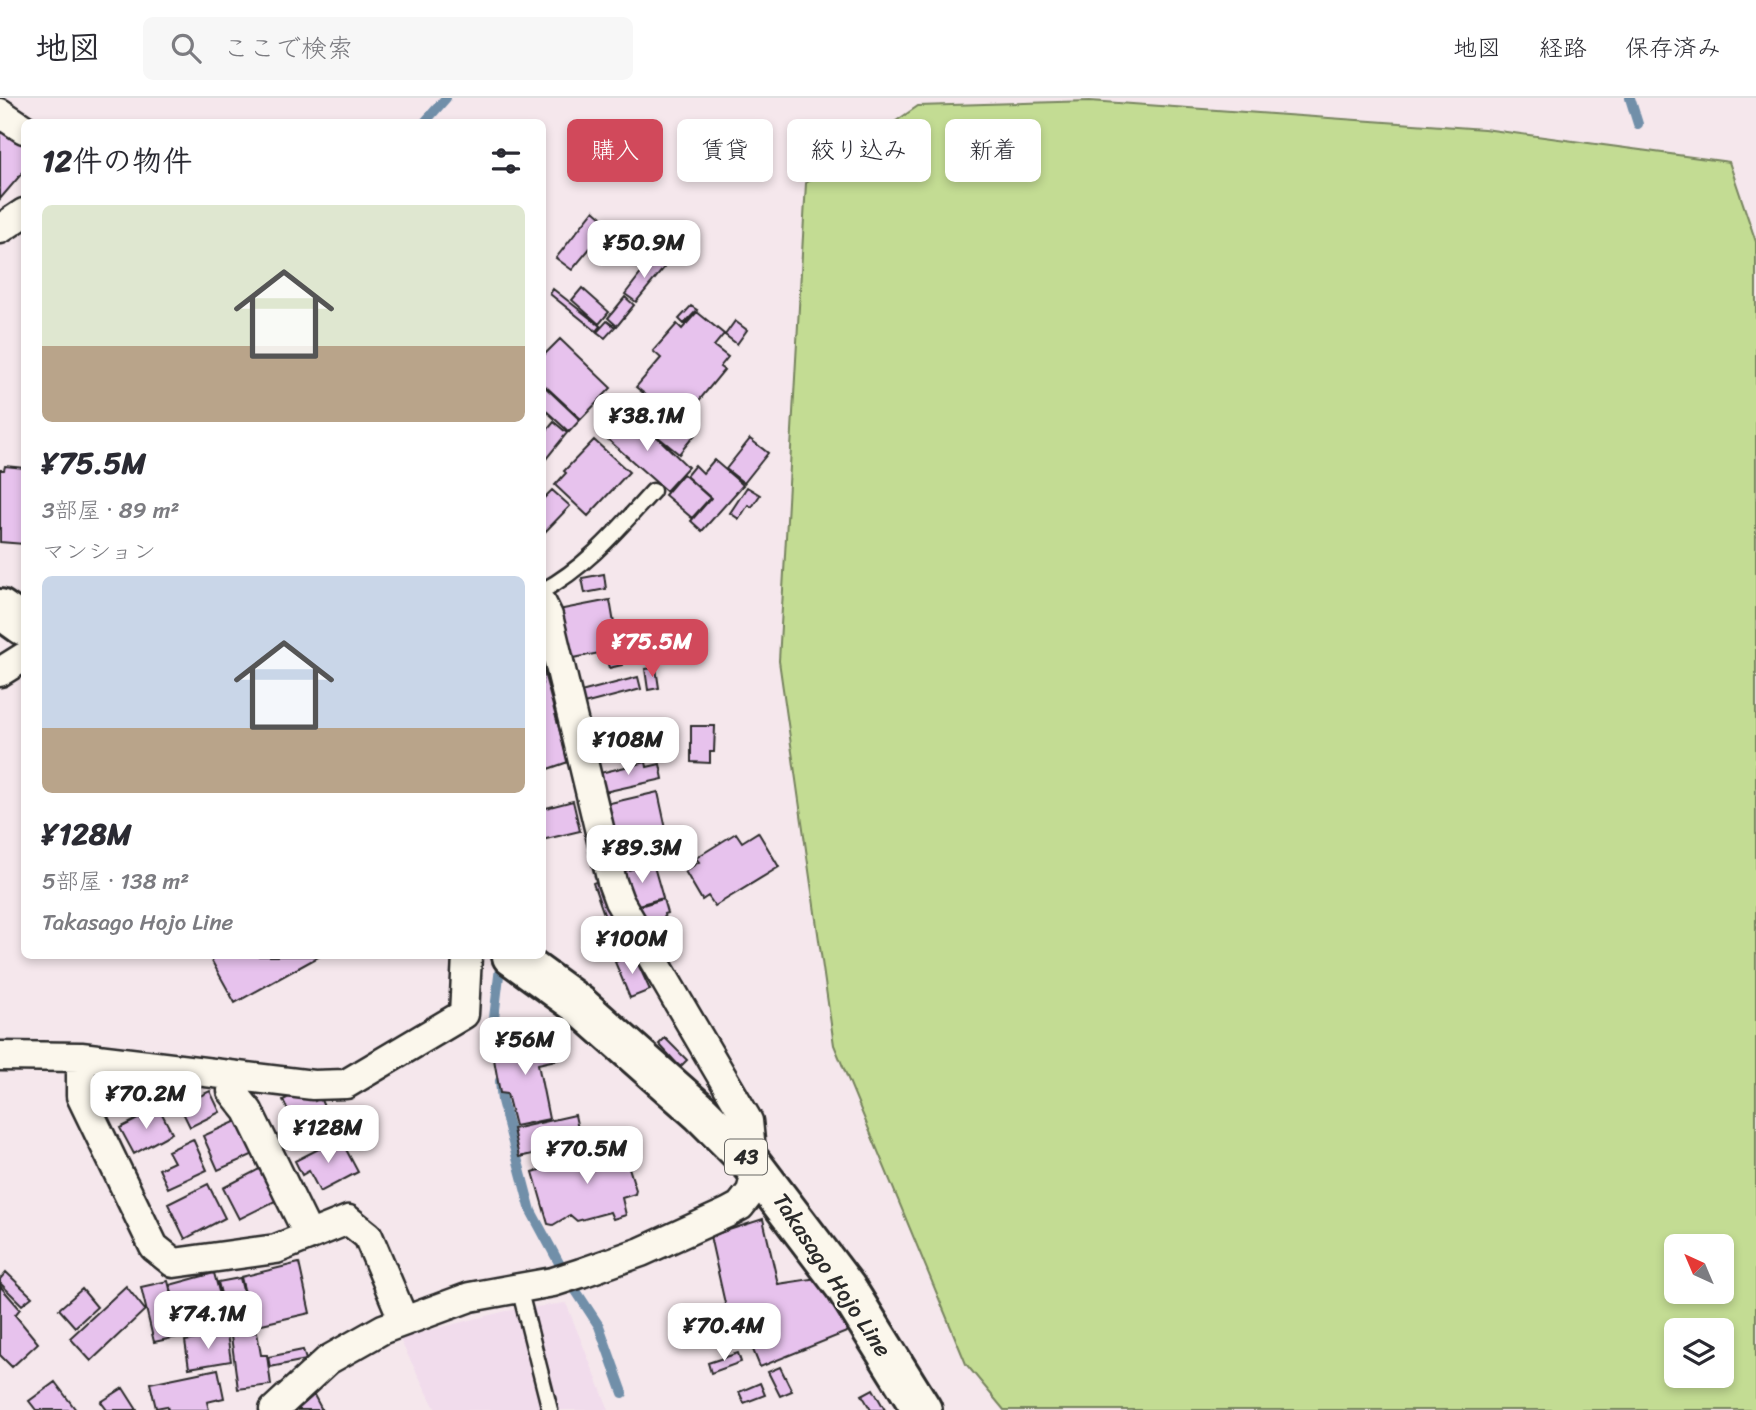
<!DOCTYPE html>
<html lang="ja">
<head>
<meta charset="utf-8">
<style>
	:root { --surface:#fff; --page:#f7f7f7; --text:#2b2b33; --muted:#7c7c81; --line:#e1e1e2; --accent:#d1495b }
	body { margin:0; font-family:Sriracha,"Klee One",sans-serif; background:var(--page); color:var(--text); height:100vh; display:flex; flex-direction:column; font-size:26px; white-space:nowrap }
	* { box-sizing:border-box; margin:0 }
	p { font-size:23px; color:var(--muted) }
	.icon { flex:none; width:38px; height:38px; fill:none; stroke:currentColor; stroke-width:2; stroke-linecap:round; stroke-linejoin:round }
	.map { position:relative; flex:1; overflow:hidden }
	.drawer { position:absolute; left:21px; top:21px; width:525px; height:840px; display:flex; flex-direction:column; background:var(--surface); border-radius:10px; box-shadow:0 4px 10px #0003 }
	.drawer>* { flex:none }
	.top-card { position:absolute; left:567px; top:21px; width:665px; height:63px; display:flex; gap:14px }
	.needle { width:46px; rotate:316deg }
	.fabs { position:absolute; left:1664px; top:1136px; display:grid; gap:14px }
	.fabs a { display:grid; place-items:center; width:70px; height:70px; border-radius:10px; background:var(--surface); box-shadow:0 4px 10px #0003; font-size:35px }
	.price { position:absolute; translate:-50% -60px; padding:0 16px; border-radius:14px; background:#fff; color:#222; font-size:23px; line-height:46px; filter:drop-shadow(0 2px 4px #0008) }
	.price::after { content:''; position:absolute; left:50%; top:42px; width:21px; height:16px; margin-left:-10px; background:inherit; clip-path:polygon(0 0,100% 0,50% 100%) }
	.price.on { background:var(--accent); color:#fff }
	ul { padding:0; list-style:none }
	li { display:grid; align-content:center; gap:14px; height:371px; padding:0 21px }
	li span { display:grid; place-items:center; height:217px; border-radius:10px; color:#555 }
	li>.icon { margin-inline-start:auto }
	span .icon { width:126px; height:126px; fill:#fffc; stroke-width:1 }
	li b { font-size:30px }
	h2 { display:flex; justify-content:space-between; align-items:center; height:84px; padding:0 21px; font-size:30px }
	.chip { padding:0 24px; border-radius:10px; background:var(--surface); box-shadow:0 4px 10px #0003; font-size:24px; line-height:63px }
	.chip.on { background:var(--accent); color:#fff }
	header { display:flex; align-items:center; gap:42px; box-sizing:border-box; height:98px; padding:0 35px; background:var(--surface); border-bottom:2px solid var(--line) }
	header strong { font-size:33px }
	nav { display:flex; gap:38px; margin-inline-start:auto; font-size:24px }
	.search { width:490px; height:63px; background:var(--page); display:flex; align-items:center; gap:18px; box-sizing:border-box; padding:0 24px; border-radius:10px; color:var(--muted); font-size:26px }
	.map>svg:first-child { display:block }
	.built { fill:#f1dcec }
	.green { fill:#c3dc93; stroke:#77845f; stroke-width:2; fill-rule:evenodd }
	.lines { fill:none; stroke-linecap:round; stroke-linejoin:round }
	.stream { stroke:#718fa9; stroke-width:10 }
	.building { fill:#e7c2ed; stroke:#2b2b2b; stroke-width:2 }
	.lane-casing { stroke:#2b2b2b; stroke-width:19 }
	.street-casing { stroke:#2b2b2b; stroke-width:33 }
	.primary-casing { stroke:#2b2b2b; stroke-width:44 }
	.lane { stroke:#fbf7ec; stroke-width:14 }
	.street { stroke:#fbf7ec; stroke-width:28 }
	.primary { stroke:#fbf7ec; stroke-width:38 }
	.labels { text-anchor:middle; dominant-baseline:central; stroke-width:5; stroke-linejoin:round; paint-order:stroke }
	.shield { fill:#fbf7ec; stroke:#696865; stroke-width:2 }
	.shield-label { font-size:21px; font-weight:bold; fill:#2b2b2b }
	.street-label { font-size:23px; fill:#2b2b2b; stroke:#fbf7ec }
</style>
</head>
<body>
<header>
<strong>地図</strong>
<div class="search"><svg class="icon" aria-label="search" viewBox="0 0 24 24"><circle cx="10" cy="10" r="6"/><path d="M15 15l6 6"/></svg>ここで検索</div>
<nav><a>地図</a><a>経路</a><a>保存済み</a></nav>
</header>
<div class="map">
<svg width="1756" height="1312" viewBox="0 0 1756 1312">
	<rect width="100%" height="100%" fill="#f5e7ec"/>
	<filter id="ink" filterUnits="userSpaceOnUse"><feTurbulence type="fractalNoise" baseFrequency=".0143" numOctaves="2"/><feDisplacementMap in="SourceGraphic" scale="14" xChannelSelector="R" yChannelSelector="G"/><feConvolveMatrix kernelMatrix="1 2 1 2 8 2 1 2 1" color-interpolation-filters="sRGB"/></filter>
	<g filter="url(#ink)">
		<path class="built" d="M566 1205 609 1312H436L399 1240 506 1213Z"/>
		<path class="green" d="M1090 3 1484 31 1729 64 1756 144V1312H1004L966 1266 834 947 779 563 806 85 918 8ZM1676 1148H1722V1194H1676ZM1676 1232H1722V1278H1676Z"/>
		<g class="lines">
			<path class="stream" d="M1630 0 1638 26
				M425 24 446 0
				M498 960 494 920 500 869
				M500 983 502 1003 531 1113 565 1176 599 1228 623 1295"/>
		</g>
		<path class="building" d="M0 30 8 32 24 45V73L0 101Z
			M594 112 610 126 572 172 556 160Z
			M652 161 664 170 636 204 625 196Z
			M582 190 609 214 599 226 572 202Z
			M553 191 600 228 596 233 550 196Z
			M625 199 634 207 617 228 608 220Z
			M691 208 697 212 684 226 679 221Z
			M697 214 724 236 714 248 728 259 720 269 724 272 683 322 697 334 679 356 641 325 657 306 636 289 661 260 653 253 677 226 682 231Z
			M607 223 615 229 605 240 597 234Z
			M735 223 747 232 737 246 725 237Z
			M560 241 611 290 581 321 542 285V259Z
			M542 286 580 322 569 334 542 309Z
			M624 317 650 341 656 338 688 369 666 393 604 338Z
			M554 324 567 335 542 366V338Z
			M750 341 768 355 744 385 726 371Z
			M594 342 629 374 588 418 555 387 566 375 564 373Z
			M714 362 743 387 702 433 691 423 711 400 686 378 695 367 703 375Z
			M5 368 24 370V446L0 444V372H4Z
			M683 376 710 400 692 420 665 397Z
			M747 389 760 397 752 409 748 407 739 421 730 415Z
			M552 392 570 408 542 437V402Z
			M604 476 606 491 585 495 582 480Z
			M610 502 617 543 603 545 605 554 573 560 574 568 558 512Z
			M618 552 622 567 609 570 605 555Z
			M542 567 568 664 542 673Z
			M656 570 659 590 648 592 645 571Z
			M638 579 641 591 580 607 577 595Z
			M691 628H715L714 654H710V665L691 664Z
			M646 664 647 669 660 666 663 681 600 695 596 676Z
			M658 694 666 731 651 734 653 745 633 750 631 743 616 747 606 706Z
			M573 703 580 733 542 742V711Z
			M758 734 779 769 715 808 708 798 702 802 685 773 699 764 696 760 736 735 742 744Z
			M653 765 663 800 631 809 621 774Z
			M600 782 622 836 614 839H612L593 785Z
			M663 801 667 815 664 816 665 823 645 829 633 810Z
			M633 855 650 892 630 900 615 864Z
			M209 858H320L235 905Z
			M556 937 560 961 538 966 549 1021 515 1028 507 996 500 995 492 950Z
			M665 940 687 962 680 969 659 946Z
			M106 977 150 978 149 1010 105 1009Z
			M191 980 200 998 210 993 220 1014 190 1029 171 990Z
			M309 989 315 1003 320 1000 333 1028 302 1043 283 1002Z
			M159 1010 172 1035 134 1056 120 1030Z
			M575 1017 581 1045 519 1059 513 1031Z
			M239 1022 254 1056 218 1072 203 1038Z
			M340 1040 358 1074 320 1094 309 1073 302 1077 295 1063Z
			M193 1041 207 1072 168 1090 159 1071 174 1064 168 1053Z
			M618 1043 621 1044 636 1092 635 1096 622 1100 626 1117 613 1121 610 1114 577 1123 570 1117 553 1127 548 1126 533 1074 594 1055 595 1051Z
			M265 1068 281 1100 239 1121 223 1090Z
			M208 1086 225 1120 185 1141 168 1106Z
			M763 1121 778 1186 817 1180 850 1229 849 1233 760 1269 747 1237H732L710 1138Z
			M299 1165 310 1215 253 1228 241 1179Z
			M6 1174 32 1199 22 1207 0 1185V1181Z
			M214 1175 228 1227 183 1238 170 1187Z
			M240 1180 252 1230 231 1236 218 1184Z
			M168 1183 182 1238 154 1244 141 1189Z
			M0 1188 20 1211 15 1217 38 1245 12 1269 0 1257Z
			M126 1188 145 1212 91 1263 70 1240Z
			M82 1191 97 1209 75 1229 59 1211Z
			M257 1234 261 1257H267L271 1287 238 1291 231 1238Z
			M227 1236 231 1263 189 1270 185 1243Z
			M303 1252 306 1262 270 1269 268 1259Z
			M738 1255 741 1264 711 1275 708 1265Z
			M780 1269 792 1293 780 1298 768 1274Z
			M218 1271 224 1300 207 1304 209 1312H168L167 1308 156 1310 150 1285Z
			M55 1284 76 1312H36L29 1303Z
			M760 1285 765 1297 744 1305 739 1294Z
			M123 1290 137 1312H107L101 1304Z
			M873 1291 885 1312H871L862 1297Z
			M314 1297 322 1312H297Z"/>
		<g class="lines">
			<g class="lane-casing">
				<path id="lane" d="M542 493C587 469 619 430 653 393
					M519 1190 550 1312"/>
			</g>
			<g class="street-casing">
				<path id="street" d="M0 15 24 31
					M0 131 24 115
					M0 574 24 559
					M0 958 81 959 313 987 346 986 464 916 467 858
					M81 959V998L154 1149 174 1165 276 1151 348 1122 368 1138 404 1223
					M232 993 248 1013 309 1138
					M274 1312 328 1262 383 1231 470 1199 553 1184 581 1175 641 1154 727 1115 740 1108 751 1094 754 1083 748 1023 619 803 612 784 548 518 542 506"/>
			</g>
			<g class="primary-casing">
				<path id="primary" d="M0 511 24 528
					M512 858 578 906 701 1015 752 1066 846 1190 922 1312"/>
			</g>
			<use href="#lane" class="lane"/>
			<use href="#street" class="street"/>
			<use href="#primary" class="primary"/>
		</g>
	</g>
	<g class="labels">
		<rect class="shield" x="725" y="1041.5" width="42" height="35" rx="5"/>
		<g class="shield-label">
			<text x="746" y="1059">43</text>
		</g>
		<g class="street-label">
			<text transform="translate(832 1177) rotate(56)">Takasago Hojo Line</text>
		</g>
	</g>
</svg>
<div class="fabs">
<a><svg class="needle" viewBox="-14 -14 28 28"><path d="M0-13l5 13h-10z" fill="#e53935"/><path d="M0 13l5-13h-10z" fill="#7c7c81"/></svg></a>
<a><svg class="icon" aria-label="layers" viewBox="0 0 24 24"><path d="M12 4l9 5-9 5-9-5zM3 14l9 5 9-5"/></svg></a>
</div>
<b class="price" style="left:644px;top:182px">¥50.9M</b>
<b class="price" style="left:647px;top:355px">¥38.1M</b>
<b class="price on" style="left:652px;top:581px">¥75.5M</b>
<b class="price" style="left:628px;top:679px">¥108M</b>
<b class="price" style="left:642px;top:787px">¥89.3M</b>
<b class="price" style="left:632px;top:878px">¥100M</b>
<b class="price" style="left:525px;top:979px">¥56M</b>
<b class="price" style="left:146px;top:1033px">¥70.2M</b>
<b class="price" style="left:328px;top:1067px">¥128M</b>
<b class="price" style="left:587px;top:1088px">¥70.5M</b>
<b class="price" style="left:208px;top:1253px">¥74.1M</b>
<b class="price" style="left:724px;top:1265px">¥70.4M</b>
<div class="top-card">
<a class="chip on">購入</a>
<a class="chip">賃貸</a>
<a class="chip">絞り込み</a>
<a class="chip">新着</a>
</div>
<section class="drawer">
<h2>12件の物件<svg class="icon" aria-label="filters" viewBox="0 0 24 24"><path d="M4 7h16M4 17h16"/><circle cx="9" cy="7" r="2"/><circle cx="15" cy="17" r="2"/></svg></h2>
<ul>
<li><span style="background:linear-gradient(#dfe7d0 65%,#b9a48a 0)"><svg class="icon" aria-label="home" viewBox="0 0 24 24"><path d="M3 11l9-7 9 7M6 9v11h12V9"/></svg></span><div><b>¥75.5M</b><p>3部屋 · 89 m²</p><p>マンション</p></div></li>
<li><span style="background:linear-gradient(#c9d6e8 70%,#b9a48a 0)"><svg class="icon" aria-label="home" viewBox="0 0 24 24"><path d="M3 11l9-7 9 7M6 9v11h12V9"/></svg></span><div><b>¥128M</b><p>5部屋 · 138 m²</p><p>Takasago Hojo Line</p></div></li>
</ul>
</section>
</div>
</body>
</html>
